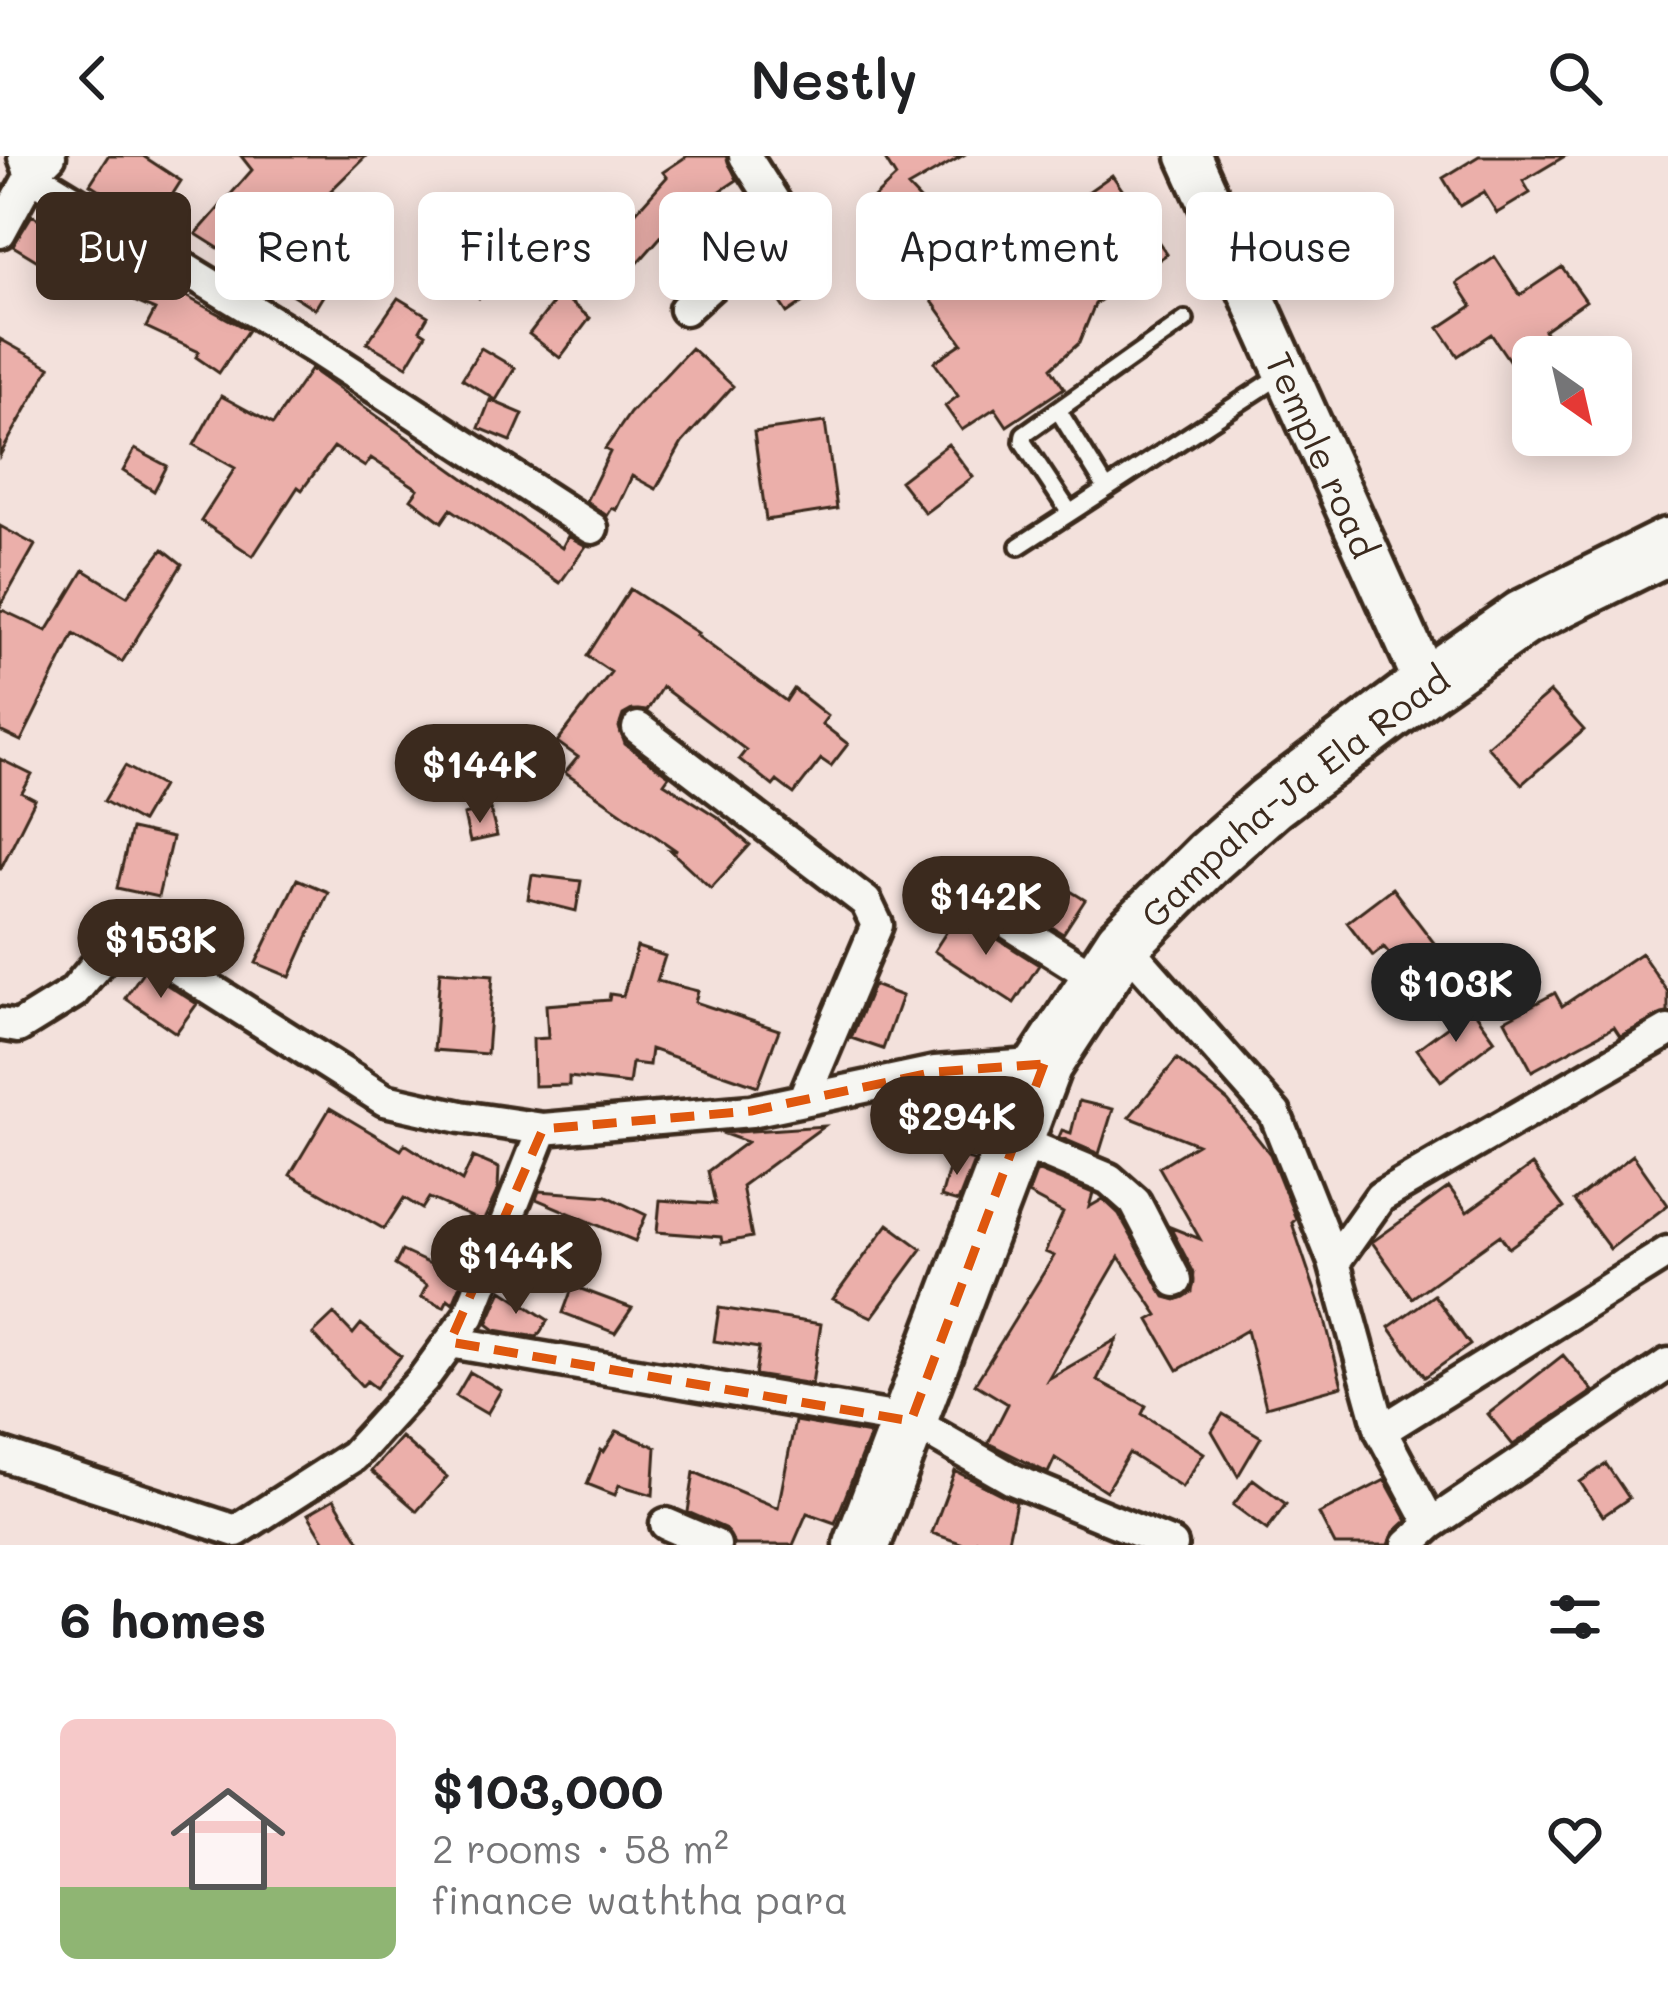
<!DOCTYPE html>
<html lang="en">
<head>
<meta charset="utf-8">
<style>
	:root { --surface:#fff; --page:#f2f2f2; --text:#202124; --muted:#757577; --accent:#3b2a1e }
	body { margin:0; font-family:Mali,sans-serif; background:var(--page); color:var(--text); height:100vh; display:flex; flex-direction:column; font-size:45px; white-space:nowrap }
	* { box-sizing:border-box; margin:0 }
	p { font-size:39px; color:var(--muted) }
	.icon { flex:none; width:66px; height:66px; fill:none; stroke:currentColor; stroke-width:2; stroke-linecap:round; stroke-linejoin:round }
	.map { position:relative; height:1389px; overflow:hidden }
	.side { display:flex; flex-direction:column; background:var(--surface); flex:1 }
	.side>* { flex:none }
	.guide { position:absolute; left:36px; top:36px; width:1596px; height:108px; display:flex; gap:24px }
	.needle { width:78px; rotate:146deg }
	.tools { position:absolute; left:1512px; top:180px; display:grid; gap:24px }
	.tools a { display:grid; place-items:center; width:120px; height:120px; border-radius:18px; background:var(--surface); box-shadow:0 6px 30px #0003; font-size:60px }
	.price { position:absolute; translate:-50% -102px; padding:0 27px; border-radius:42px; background:var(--accent); color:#fff; font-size:39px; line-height:78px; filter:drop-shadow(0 3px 6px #0008) }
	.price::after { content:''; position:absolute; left:50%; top:72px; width:36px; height:27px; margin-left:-18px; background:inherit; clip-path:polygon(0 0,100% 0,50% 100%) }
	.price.current { background:#222; color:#fff }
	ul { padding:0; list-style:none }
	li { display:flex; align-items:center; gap:36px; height:300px; padding:0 60px }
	li span { display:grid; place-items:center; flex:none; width:336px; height:240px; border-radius:18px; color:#555 }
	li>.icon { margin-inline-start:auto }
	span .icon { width:144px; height:144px; fill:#fffc; stroke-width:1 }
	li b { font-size:51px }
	h2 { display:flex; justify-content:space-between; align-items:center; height:144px; padding:0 60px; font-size:51px }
	.tag { padding:0 42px; border-radius:18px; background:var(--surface); box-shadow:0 6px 30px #0003; font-size:42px; line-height:108px }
	.tag.current { background:var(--accent); color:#fff }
	header { display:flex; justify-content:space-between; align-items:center; height:156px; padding:0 60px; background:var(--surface); font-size:54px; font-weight:600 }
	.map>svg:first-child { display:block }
	.building { fill:#ebafaa; stroke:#3b2a1e; stroke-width:3 }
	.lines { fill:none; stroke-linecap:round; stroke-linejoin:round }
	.lane-casing { stroke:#3b2a1e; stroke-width:24 }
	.street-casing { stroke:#3b2a1e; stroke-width:39 }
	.secondary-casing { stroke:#3b2a1e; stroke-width:51 }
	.highway-casing { stroke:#3b2a1e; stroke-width:63 }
	.lane { stroke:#f6f6f2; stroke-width:15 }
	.street { stroke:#f6f6f2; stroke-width:30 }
	.secondary { stroke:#f6f6f2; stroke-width:42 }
	.highway { stroke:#f6f6f2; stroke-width:54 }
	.marked { fill:none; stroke:#df570d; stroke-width:9; stroke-dasharray:24 15; stroke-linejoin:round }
	.labels { text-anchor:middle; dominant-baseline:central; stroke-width:9; stroke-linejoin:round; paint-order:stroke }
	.street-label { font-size:36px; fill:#3b2a1e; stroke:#f6f6f2 }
</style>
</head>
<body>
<header><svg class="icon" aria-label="back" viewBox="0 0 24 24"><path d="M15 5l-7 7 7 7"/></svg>Nestly<svg class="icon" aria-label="search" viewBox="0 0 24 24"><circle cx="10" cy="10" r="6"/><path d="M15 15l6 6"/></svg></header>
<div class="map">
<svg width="1668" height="1389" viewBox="0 0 1668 1389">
	<rect width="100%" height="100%" fill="#f3e1dc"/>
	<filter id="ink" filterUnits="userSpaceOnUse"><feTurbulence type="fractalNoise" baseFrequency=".00833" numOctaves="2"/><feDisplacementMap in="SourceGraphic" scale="24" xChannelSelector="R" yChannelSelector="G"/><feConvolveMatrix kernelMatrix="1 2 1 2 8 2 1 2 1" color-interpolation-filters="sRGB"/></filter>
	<g filter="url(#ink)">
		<path class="building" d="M108 0H143L181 25 153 69 90 28Z
			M241 0H366L307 58 345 82 336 96 346 102 315 153 196 78 252 14Z
			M687 0H726L737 24 673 67 628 118 602 94 667 21 663 16Z
			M883 0H962L908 31 924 48 889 82 861 54 896 21Z
			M1479 0H1565L1523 25 1530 37 1497 57 1484 36 1460 50 1443 22Z
			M1112 19 1167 98 1095 148 1079 187 1051 212 1064 232 1007 270 995 252 962 274 945 250 958 240 934 206 962 187 932 145Z
			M32 59 65 79 46 110 13 90Z
			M497 67 525 94 479 142 450 115Z
			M1495 101 1520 139 1562 111 1586 145 1544 174 1553 187 1515 213 1491 178 1458 200 1439 172 1472 150 1457 127Z
			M813 105 829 128 787 157 771 133Z
			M156 124 248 174 219 217 196 201 199 196 146 171 155 154 136 146Z
			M560 138 590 162 560 202 529 178Z
			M398 142 428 160 420 174 426 178 407 210 367 187Z
			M0 183 50 211 0 299Z
			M481 192 515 212 496 244 462 223Z
			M691 192 733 230 682 287 656 333 632 320 616 354 612 352 607 360 586 345 610 296 605 293 630 257Z
			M311 213 562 392 568 380 586 390 560 427 451 353 442 366 411 343 418 333 371 302 365 311 334 291 302 334 298 331 253 400 201 365 235 312 194 289 221 240 273 268Z
			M490 244 523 258 511 285 479 272Z
			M825 266 837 353 766 364 754 276Z
			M948 288 973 321 925 357 900 325Z
			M135 293 167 310 154 335 123 315Z
			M0 370 35 389 0 451Z
			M163 393 182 408 122 506 74 478 21 585 0 575V453L47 475 84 414 127 440Z
			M630 433 698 477 696 479 786 545 794 533 828 560 822 568 848 588 831 610 821 603 794 638 777 625 773 630 739 603 746 594 662 531 647 555 632 554 623 559 619 571 625 588 669 620 664 627 719 662 750 689 711 732 670 694 677 695 565 617 578 601 557 586 611 516 587 500Z
			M1550 536 1584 574 1522 628 1487 590Z
			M0 603 32 619 22 637 35 644 0 714Z
			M125 610 162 630 141 666 104 645Z
			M490 653 497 680 470 686 464 659Z
			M131 673 172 682 158 741 117 732Z
			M1023 706 1085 744 1063 778 1001 739Z
			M532 719 581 725 576 755 528 743Z
			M297 723 328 736 290 821 256 807Z
			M1392 732 1444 800 1411 825 1384 791 1373 800 1347 766Z
			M958 758 1039 809 1014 847 934 795Z
			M637 791 665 800 657 825 698 835 695 846 779 874 758 930 651 893 649 909 632 907 629 928 569 921V929L534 930 533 883 548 882 546 849 609 844 610 838 623 840Z
			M1641 797 1668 836V856L1620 880 1614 871 1532 915 1505 864 1555 837 1562 850Z
			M144 814 197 848 176 877 125 842Z
			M440 815 493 819 487 898 434 894Z
			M873 829 902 840 883 893 851 882Z
			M1472 852 1495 884 1441 925 1417 893Z
			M1177 903 1228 945 1270 998 1296 1063 1292 1067 1325 1164 1342 1230 1266 1251 1247 1174 1178 1214 1149 1164 1158 1159 1119 1101 1048 1223 1117 1183 1097 1224 1146 1250 1142 1258 1204 1297 1182 1331 1129 1297 1106 1335 1055 1302 1048 1317 988 1287 1008 1248 975 1228 1054 1100 1045 1096 1063 1057 1028 1038 1037 1014 1093 1037 1089 1051 1103 1043 1119 1058 1165 1141 1176 1144 1192 1136 1194 1117 1170 1071 1200 1083 1159 1011 1197 988 1129 961Z
			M911 943 938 957 923 984 897 970Z
			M1079 945 1113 953 1099 998 1059 981 1062 974 1071 977Z
			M330 952 401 994 405 988 462 1025 473 1001 499 1012 498 1033 483 1066 429 1042 422 1053 404 1042 384 1073 290 1019Z
			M824 970 742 1030 752 1081 722 1087 721 1081 657 1076 660 1044 715 1048 708 1015 747 986 722 977Z
			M953 999 974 1005 958 1046 941 1041Z
			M1633 999 1668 1049 1610 1093 1574 1045Z
			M1532 1009 1564 1052 1509 1092 1500 1079 1412 1142 1372 1086 1449 1031 1467 1056Z
			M539 1035 607 1040 646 1059 635 1085 536 1043Z
			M562 1060 585 1071 567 1108 544 1097Z
			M888 1068 922 1093 872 1161 833 1143Z
			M402 1095 463 1123 453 1147 448 1143 444 1151 421 1141 427 1129 395 1109Z
			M573 1130 632 1152 615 1177 563 1157Z
			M502 1134 548 1164 537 1181 495 1174 487 1168Z
			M1434 1139 1470 1189 1425 1221 1389 1171Z
			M719 1152 821 1168 812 1228 755 1219 759 1192 714 1185Z
			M334 1158 353 1178 361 1168 401 1200 376 1232 367 1225 362 1230 313 1178Z
			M1563 1199 1593 1235 1513 1289 1488 1258Z
			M470 1216 501 1234 487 1258 456 1240Z
			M1223 1258 1261 1281 1238 1320 1212 1275Z
			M795 1265 870 1278 835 1367 807 1357 793 1389H734L724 1372 688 1356 694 1316 778 1352Z
			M617 1275 656 1291 653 1339 619 1329 615 1339 587 1328 601 1294 604 1296Z
			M401 1281 447 1321 417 1355 371 1315Z
			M1606 1308 1629 1342 1603 1360 1580 1326Z
			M955 1315 1016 1346 1007 1389 977 1385 976 1389H966L932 1377Z
			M1253 1323 1286 1348 1267 1374 1233 1349Z
			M1385 1324 1407 1364 1394 1376 1389 1389H1335L1319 1358Z
			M334 1343 346 1363 362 1389H327L308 1358Z"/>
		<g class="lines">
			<g class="lane-casing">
				<path id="lane" d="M1185 164 1024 278 1023 286 1070 357 1283 218
					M1058 254 1106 332
					M1019 390 1070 357"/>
			</g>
			<g class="street-casing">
				<path id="street" d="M24 0 31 19 313 191 592 372
					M0 76 31 19 50 0
					M685 153 770 76 775 47 745 0
					M638 572 866 746 877 769 803 944
					M958 735 1099 824
					M1123 787 1275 958 1334 1106 1381 1275 1431 1368
					M0 868 18 871 73 837 110 793 144 791 385 944 461 961 543 973 751 955 935 916 1044 908
					M1018 985 1109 1023 1135 1046 1176 1125
					M1334 1106 1380 1041 1668 875
					M450 1186 911 1265 1012 1323 1172 1389
					M1381 1275 1668 1096
					M0 1298 236 1375 353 1300 423 1223 469 1160 543 973
					M666 1368 715 1389
					M1408 1389 1431 1368 1668 1208"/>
			</g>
			<g class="secondary-casing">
				<g id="secondary">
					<path id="s1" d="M1189 0 1427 529"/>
				</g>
			</g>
			<g class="highway-casing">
				<g id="highway">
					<path id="s2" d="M862 1389 1044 908 1123 787 1209 701 1270 647 1427 529 1523 462 1668 390"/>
				</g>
			</g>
			<use href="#lane" class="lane"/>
			<use href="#street" class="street"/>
			<use href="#secondary" class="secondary"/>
			<use href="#highway" class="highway"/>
		</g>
	</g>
	<path class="marked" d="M1044 908 911 1265 450 1186 543 973 751 955 935 916Z"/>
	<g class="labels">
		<g class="street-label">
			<text stroke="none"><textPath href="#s1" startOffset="327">Temple road</textPath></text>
			<text stroke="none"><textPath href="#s2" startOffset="885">Gampaha-Ja Ela Road</textPath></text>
		</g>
	</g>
</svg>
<div class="tools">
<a><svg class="needle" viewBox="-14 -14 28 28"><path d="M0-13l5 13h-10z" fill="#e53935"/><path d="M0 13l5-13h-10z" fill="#757577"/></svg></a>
</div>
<b class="price" style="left:480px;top:670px">$144K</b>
<b class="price" style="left:986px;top:802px">$142K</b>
<b class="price" style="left:161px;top:845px">$153K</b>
<b class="price current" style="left:1456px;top:889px">$103K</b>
<b class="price" style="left:957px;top:1022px">$294K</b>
<b class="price" style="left:516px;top:1161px">$144K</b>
<div class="guide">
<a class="tag current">Buy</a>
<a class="tag">Rent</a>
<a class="tag">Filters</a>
<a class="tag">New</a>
<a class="tag">Apartment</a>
<a class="tag">House</a>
</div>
</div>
<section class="side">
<h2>6 homes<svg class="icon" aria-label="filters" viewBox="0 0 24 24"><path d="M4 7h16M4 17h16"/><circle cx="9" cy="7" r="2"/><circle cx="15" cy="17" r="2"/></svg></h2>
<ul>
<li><span style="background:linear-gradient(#f6c9c9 70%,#8fb573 0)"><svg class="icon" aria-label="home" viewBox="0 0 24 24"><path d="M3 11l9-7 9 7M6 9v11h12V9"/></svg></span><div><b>$103,000</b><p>2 rooms · 58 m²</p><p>finance waththa para</p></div><svg class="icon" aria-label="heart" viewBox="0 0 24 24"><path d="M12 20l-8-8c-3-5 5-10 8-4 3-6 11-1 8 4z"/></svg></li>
</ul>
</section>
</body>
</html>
